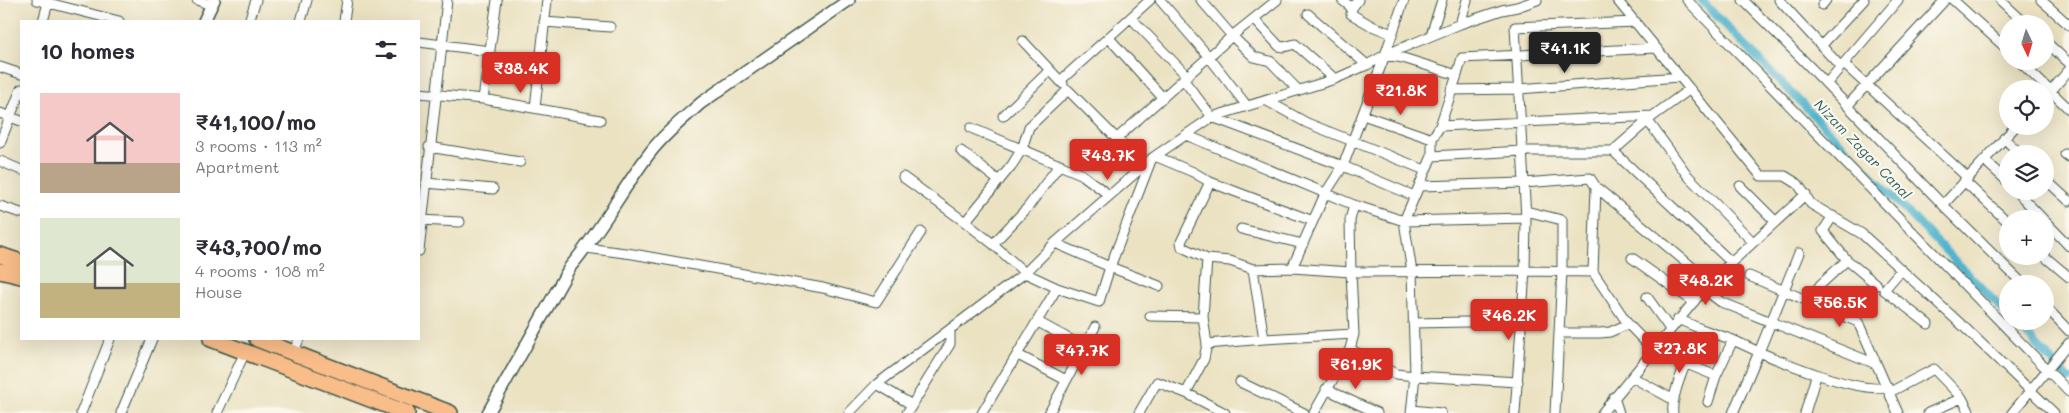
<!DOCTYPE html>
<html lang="en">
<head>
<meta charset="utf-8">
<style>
	:root { --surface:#fff; --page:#f7f7f7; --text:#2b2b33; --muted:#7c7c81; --accent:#d93025 }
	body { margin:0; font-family:Mali,sans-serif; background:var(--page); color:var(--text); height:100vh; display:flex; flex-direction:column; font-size:19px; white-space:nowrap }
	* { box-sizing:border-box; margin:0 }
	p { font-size:16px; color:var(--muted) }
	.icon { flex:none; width:28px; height:28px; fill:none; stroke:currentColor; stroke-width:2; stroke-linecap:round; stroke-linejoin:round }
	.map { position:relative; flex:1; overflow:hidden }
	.side { position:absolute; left:20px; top:20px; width:400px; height:320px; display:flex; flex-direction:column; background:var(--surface); border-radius:0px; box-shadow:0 5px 20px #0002 }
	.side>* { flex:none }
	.needle { width:32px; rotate:176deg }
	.tools { position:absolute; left:1999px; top:15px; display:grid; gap:10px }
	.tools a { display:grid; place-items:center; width:55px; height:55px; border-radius:50%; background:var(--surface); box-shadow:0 5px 20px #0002; font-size:25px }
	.price { position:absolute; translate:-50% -42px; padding:0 11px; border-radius:5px; background:var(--accent); color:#fff; font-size:16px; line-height:32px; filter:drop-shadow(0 1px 2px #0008) }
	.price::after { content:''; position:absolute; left:50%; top:30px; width:15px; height:11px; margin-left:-8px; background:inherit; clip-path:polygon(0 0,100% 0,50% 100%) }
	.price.selected { background:#222; color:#fff }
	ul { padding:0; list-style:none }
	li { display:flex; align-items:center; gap:15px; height:125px; padding:0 20px }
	li span { display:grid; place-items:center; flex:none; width:140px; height:100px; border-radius:0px; color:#555 }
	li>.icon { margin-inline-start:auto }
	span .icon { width:60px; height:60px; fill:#fffc; stroke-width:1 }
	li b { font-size:21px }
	h2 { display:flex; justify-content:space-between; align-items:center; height:60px; padding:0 20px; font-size:21px }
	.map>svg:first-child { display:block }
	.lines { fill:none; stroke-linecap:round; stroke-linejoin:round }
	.canal { stroke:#51b4cf; stroke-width:8 }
	.minor-casing { stroke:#3e5649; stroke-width:11 }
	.tertiary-casing { stroke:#3e5649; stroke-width:14 }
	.trunk-casing { stroke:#3e5649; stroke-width:18 }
	.minor { stroke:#fff; stroke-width:9 }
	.tertiary { stroke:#fff; stroke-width:11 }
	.trunk { stroke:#f9bd89; stroke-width:15 }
	.labels { text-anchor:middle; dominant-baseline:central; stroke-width:4.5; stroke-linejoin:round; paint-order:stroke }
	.water-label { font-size:14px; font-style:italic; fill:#2e6162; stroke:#fbf7ec }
</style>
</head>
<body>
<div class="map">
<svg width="2069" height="413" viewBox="0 0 2069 413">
	<rect width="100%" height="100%" fill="#fbf7ec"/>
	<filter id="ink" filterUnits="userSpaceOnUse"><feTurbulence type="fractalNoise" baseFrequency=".02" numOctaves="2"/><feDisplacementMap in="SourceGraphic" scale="10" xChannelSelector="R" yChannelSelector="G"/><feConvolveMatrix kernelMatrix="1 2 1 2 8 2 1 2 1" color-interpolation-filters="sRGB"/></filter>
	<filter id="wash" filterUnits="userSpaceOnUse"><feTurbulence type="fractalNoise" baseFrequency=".0096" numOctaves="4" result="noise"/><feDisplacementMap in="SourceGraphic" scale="20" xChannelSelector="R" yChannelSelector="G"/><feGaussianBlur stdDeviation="1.12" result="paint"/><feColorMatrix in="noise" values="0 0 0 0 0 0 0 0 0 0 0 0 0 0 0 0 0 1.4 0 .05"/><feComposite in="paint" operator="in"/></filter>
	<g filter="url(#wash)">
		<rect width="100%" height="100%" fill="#ebe2c2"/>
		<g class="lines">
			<path class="canal" d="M1701 0 2008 315
				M2014 321 2069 379"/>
		</g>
	</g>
	<g filter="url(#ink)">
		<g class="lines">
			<g class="minor-casing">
				<path id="minor" d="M37 0 119 21
					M197 0 211 5
					M1160 0 1209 57 1247 106
					M1201 0 1232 36 1254 57 1270 61 1298 90
					M1342 0 1352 8 1351 14 1372 26 1392 34
					M1404 0 1385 55 1460 24 1502 10 1517 7 1537 0
					M1617 0 1761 176H1785L1798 184 1811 204 1862 234 1963 326 2054 413
					M1687 0C1814 131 1941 261 2069 392
					M1743 0 1816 73 1943 205 2023 284
					M1779 0 1841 67
					M1953 0 2008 50
					M2000 0 2026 24
					M2041 0 2069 25
					M1822 5 1826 0
					M1352 8 1358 0
					M1308 14 1367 65
					M1131 18 1187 76
					M1255 20 1279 46 1284 47 1295 44 1335 79
					M43 21 48 3
					M249 21 256 0
					M301 21 307 0
					M344 21 347 0
					M544 22 610 27
					M1460 24 1467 0
					M1431 35 1442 0
					M1109 38 1163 98
					M1023 41 1063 84
					M2045 41 2069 63
					M419 42 490 51
					M1821 46 1864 0
					M2019 61 2069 109
					M1844 64 1968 178
					M0 67 21 74
					M1457 75 1462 58 1656 48
					M1183 79 1212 117 1343 166 1414 196
					M1060 81 1150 0
					M1827 83 1898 0
					M1451 90 1518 89 1679 77
					M419 93 483 99 600 120
					M2045 98 2069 70
					M483 99 497 0
					M1267 101 1307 123 1425 170
					M1848 105 1945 0
					M535 108 547 0
					M0 113 21 121
					M1363 115 1432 139
					M1003 116 1050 70
					M1648 121 1688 176 1753 242
					M1440 126 1653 116 1690 89
					M971 128 1081 174 1109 195
					M1186 135 1354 205 1404 221 1526 218
					M2004 138 2020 154
					M1116 139 1232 36 1277 0
					M0 143 21 89
					M429 147 520 162
					M961 151 999 181
					M1613 151 1731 262
					M2065 154 2069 157
					M1155 156 1212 117 1335 79 1367 65 1385 55 1343 166 1325 194 1292 268
					M1432 156 1522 151H1613L1653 116
					M1984 160 2008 182
					M0 161 21 170
					M1143 165 1068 90 1029 127 1022 149 1012 165 965 222 993 244 1025 273 1057 288 1099 302 1110 267 1159 286
					M903 177 965 222
					M2045 179 2069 201
					M1964 181 2008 222
					M1210 182 1181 242 1182 247 1207 259 1230 261 1253 269
					M426 183 493 189
					M1420 186 1524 183 1590 178 1596 187 1710 282
					M1740 186 1775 221
					M1596 187 1593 272 1628 324 1653 350 1716 376
					M2016 191 2043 219
					M1354 205 1350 220 1351 272 1525 271 1526 218 1515 27 1636 22
					M1943 205 2016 126
					M0 206 21 213
					M1526 211 1562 220V271L1559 333
					M1833 216 1823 231 1847 260
					M419 220 460 222
					M2045 221 2069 246
					M1241 229 1303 244
					M1055 243 1110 267 1152 158
					M993 244 1028 207 1060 164
					M586 248 633 254 823 288 876 302 921 232
					M419 251 447 0
					M1799 253 1759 352C1783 362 1864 396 1887 386
					M2044 256 2069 277
					M1632 258 1694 302
					M1901 270 1884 290 1928 324
					M1749 276 1858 322 1898 413
					M1705 290 1721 302 1876 364
					M1647 297 1670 329
					M1809 303 1820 285 1847 260 1877 285
					M2045 306 2069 331
					M1150 316 1203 317 1207 344
					M1203 317 1207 259
					M1678 319 1701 329
					M1038 322 1084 347
					M1413 323 1523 321
					M1264 339 1354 334
					M1350 349 1396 374 1415 376 1412 272 1404 221 1432 156V139L1440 126 1457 75 1403 58 1385 55
					M293 354 299 339
					M1018 355 1066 380
					M1632 377 1674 400
					M1240 382 1304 413
					M877 384 912 405
					M1326 389 1377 413
					M1890 392 1934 369 1962 398 1970 413
					M1186 393 1204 359 1207 344 1264 339 1253 269 1292 268 1351 272 1354 334 1350 349 1314 413
					M1614 397 1619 413
					M1708 402 1716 376 1733 340
					M1412 410 1441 413
					M81 413 110 339
					M121 413 152 339
					M217 413 245 352
					M849 413 877 384 1025 273 1055 243 1155 156 1193 172 1210 182 1313 221
					M907 413 950 344V330
					M982 413 1057 288
					M1049 413 1095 327
					M1139 413 1157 382 1186 393 1225 413
					M1411 413 1415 376 1518 382
					M1515 413 1525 271 1593 272
					M1555 413 1559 333H1600L1610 332 1628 324
					M1602 413 1710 282 1806 194
					M1673 413C1670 393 1692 348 1701 329L1733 340 1759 352 1733 413
					M1805 413 1816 376
					M1928 413 1962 398
					M2012 413 2069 343"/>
			</g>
			<g class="tertiary-casing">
				<path id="tertiary" d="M204 21 214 0
					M488 413 570 267C600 232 621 191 649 154 663 135 683 119 701 103L849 0"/>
			</g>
			<g class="trunk-casing">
				<path id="trunk" d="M0 255 21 262
					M0 271 21 276
					M211 339 407 413
					M257 339 450 413"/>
			</g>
			<use href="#minor" class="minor"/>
			<use href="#tertiary" class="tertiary"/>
			<use href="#trunk" class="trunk"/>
		</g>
	</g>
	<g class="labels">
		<g class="water-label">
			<text transform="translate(1863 149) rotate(46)">Nizam Zagar Canal</text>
		</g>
	</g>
</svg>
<div class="tools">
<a><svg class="needle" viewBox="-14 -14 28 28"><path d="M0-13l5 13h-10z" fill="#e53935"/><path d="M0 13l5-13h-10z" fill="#7c7c81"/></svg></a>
<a><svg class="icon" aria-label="locate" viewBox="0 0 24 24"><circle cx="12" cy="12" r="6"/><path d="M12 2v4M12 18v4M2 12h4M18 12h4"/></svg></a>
<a><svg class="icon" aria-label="layers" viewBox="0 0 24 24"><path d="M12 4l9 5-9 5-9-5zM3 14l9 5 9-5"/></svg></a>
<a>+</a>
<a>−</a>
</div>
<b class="price selected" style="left:1565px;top:74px">₹41.1K</b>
<b class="price" style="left:521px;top:94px">₹38.4K</b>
<b class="price" style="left:1401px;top:116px">₹21.8K</b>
<b class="price" style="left:1108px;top:181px">₹43.7K</b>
<b class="price" style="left:1706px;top:306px">₹48.2K</b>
<b class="price" style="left:1840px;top:328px">₹56.5K</b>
<b class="price" style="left:1509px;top:341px">₹46.2K</b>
<b class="price" style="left:1680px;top:374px">₹27.8K</b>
<b class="price" style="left:1082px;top:376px">₹47.7K</b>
<b class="price" style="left:1356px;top:390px">₹61.9K</b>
<section class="side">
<h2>10 homes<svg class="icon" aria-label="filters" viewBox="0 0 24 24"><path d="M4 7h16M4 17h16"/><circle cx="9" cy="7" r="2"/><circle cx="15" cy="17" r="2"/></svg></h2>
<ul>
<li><span style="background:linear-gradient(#f6c9c9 70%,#b9a48a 0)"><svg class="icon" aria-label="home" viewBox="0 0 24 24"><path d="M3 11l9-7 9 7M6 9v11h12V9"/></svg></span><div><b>₹41,100/mo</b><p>3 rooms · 113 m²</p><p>Apartment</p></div></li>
<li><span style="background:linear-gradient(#dfe7d0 65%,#c2b280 0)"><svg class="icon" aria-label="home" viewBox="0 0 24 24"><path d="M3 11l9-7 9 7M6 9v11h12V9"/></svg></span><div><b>₹43,700/mo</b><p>4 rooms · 108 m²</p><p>House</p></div></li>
</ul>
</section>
</div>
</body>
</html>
